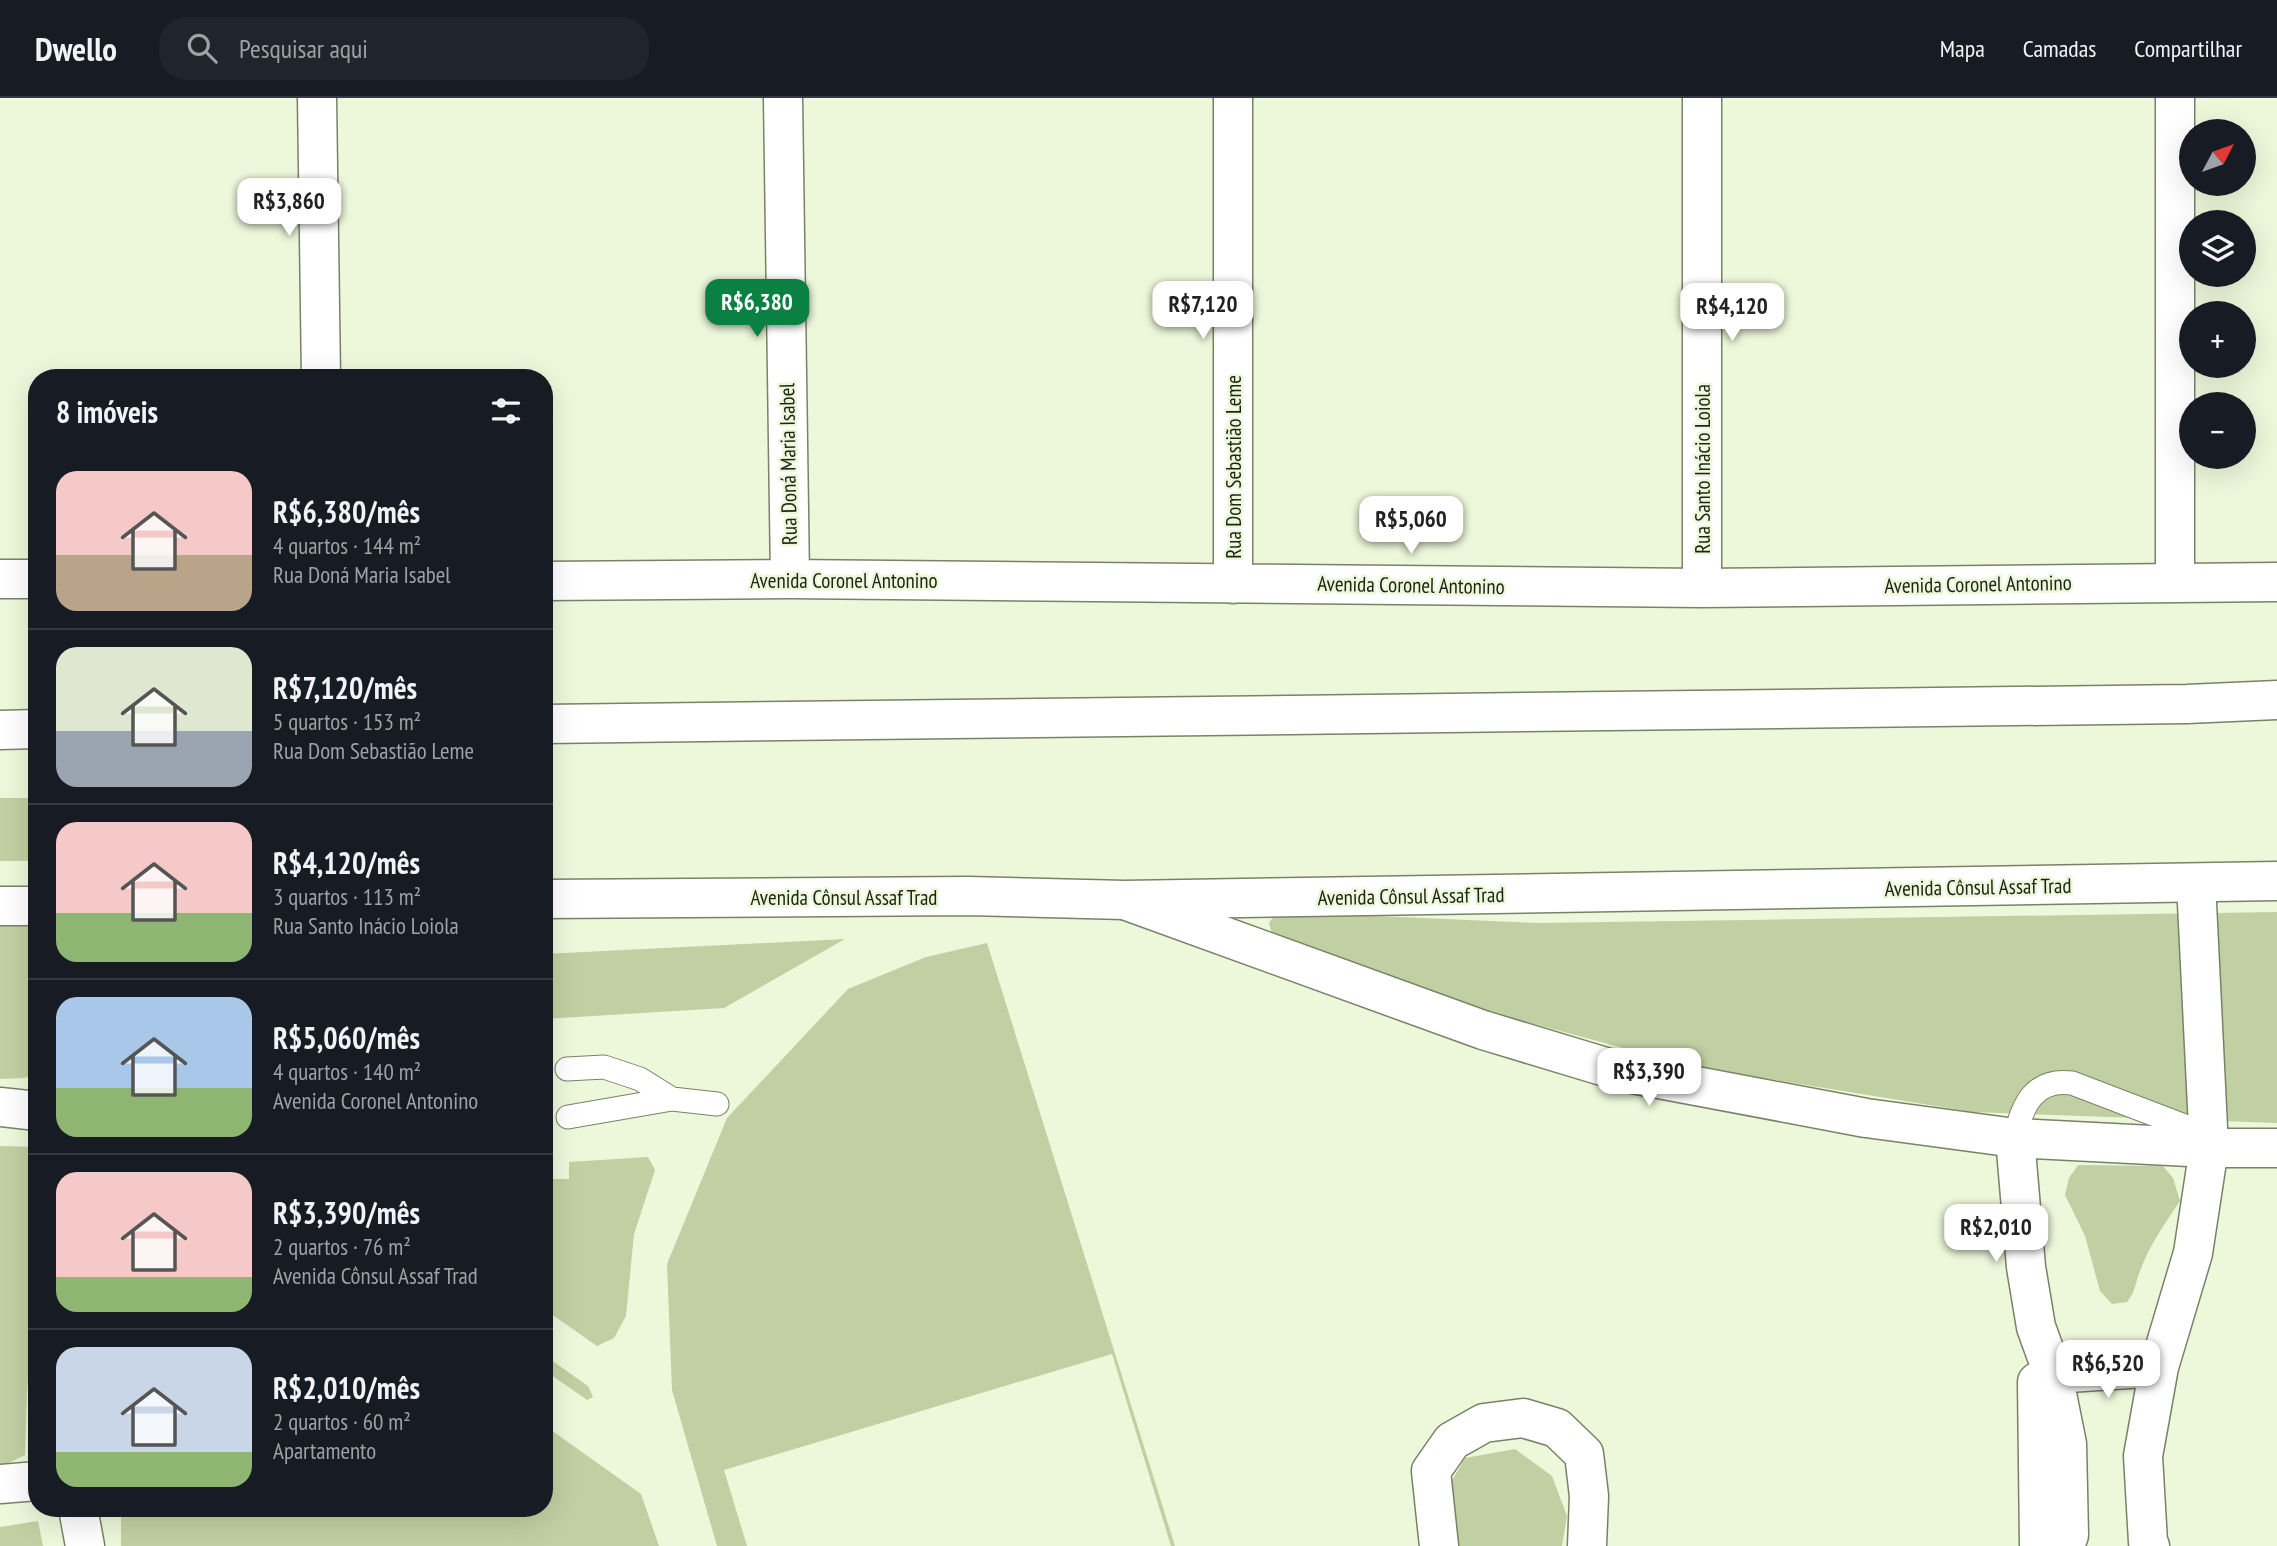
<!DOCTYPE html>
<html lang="pt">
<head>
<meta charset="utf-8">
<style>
	:root { --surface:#171b24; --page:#20242c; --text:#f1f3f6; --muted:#9ea1a6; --line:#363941; --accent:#0b8043 }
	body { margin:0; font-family:"PT Sans Narrow",sans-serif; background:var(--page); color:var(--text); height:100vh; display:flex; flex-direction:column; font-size:26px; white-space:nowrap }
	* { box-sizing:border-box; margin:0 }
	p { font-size:23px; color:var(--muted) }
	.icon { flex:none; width:38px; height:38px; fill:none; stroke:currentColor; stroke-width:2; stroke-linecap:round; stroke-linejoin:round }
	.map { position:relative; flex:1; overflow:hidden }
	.side { position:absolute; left:28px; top:271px; width:525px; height:1148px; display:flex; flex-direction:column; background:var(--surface); border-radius:28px; box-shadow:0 7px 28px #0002 }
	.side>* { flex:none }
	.needle { width:46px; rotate:49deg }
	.buttons { position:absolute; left:2179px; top:21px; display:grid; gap:14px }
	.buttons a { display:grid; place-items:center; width:77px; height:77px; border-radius:50%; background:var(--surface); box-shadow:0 7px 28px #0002; font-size:35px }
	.price { position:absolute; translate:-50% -60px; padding:0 16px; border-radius:14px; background:#fff; color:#222; font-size:23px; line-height:46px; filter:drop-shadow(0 2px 4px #0008) }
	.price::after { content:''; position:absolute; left:50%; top:42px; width:21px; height:16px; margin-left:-10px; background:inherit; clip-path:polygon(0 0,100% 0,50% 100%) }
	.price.current { background:var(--accent); color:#fff }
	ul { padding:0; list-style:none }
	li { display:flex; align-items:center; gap:21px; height:175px; padding:0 28px }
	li+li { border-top:2px solid var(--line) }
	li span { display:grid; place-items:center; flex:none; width:196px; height:140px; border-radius:21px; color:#555 }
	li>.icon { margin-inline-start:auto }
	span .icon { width:84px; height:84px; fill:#fffc; stroke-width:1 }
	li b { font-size:30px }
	h2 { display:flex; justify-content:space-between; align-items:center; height:84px; padding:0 28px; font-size:30px }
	header { display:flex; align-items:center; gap:42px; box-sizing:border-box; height:98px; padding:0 35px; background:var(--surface); border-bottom:2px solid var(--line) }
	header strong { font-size:33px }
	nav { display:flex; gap:38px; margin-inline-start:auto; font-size:24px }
	.search { width:490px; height:63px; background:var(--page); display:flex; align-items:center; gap:18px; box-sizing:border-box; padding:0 24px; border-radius:28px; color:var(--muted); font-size:26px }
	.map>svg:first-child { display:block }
	.green { fill:#c1d0a2 }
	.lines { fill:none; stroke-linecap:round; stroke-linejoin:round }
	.service-casing { stroke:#798267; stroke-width:25 }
	.minor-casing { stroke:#798267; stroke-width:41 }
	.tertiary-casing { stroke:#798267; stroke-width:41 }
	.secondary-casing { stroke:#798267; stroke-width:41 }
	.primary-casing { stroke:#798267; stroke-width:41 }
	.service { stroke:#fff; stroke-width:23 }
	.minor { stroke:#fff; stroke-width:38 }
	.tertiary { stroke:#fff; stroke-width:38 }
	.secondary { stroke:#fff; stroke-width:38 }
	.primary { stroke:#fff; stroke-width:38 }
	.labels { text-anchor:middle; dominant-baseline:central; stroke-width:5; stroke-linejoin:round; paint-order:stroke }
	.street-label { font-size:21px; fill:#1f2217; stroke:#edf7da }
</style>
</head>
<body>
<header>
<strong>Dwello</strong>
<div class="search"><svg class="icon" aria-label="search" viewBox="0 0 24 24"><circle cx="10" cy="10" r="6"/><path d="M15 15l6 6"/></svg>Pesquisar aqui</div>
<nav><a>Mapa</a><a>Camadas</a><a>Compartilhar</a></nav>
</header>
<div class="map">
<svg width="2277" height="1448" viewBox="0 0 2277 1448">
	<rect width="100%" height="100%" fill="#edf7da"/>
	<path class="green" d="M0 700H37V763H0Z
		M1282 814 1538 825 2277 814V1025L1973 1014 1694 969 1449 903 1272 836 1269 825 1273 819Z
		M0 828H37V975L25 980 0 981Z
		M845 841 724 910 544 921V856Z
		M987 845 1175 1448H1171L1112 1256 724 1372 747 1448H717L672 1292 667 1166 727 1020 848 891 926 859Z
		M0 1048 37 1049V1161L27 1294 25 1357 0 1369Z
		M648 1059 655 1072 634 1136 626 1218 614 1240 597 1248 544 1211V1081H569V1064Z
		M2078 1067 2163 1068 2173 1080 2180 1103C2165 1125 2149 1148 2140 1173 2135 1185 2136 1193 2127 1204L2112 1206 2100 1193 2085 1138 2065 1097 2069 1080Z
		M544 1257 588 1288 593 1299 587 1302 544 1272Z
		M544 1327 641 1396 659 1448H121V1411L544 1410Z
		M1515 1351 1552 1378 1567 1418 1562 1448H1454L1447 1391 1465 1360Z
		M38 1423 43 1448H0V1429Z"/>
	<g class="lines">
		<g class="service-casing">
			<path id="service" d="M567 971 604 969 640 981 672 1001
				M568 1019 672 1001 717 1006
				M2015 1040C2022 1007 2034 980 2072 985L2208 1037"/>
		</g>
		<g class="minor-casing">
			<path id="minor" d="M317 0 321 280
				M783 0 790 481
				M1233 0V486
				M1702 0V490
				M2175 0V484
				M0 481H37
				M544 483 790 481 1702 490 2277 484
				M2015 1040 2026 1169 2036 1229 2053 1276 2067 1346 2069 1437 2065 1448
				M2053 1276 2159 1269
				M2037 1284 2039 1448
				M1439 1448 1431 1373 1452 1343 1484 1325 1523 1320 1557 1330 1584 1356 1589 1398 1587 1448
				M2150 1448 2148 1444 2143 1358 2159 1269 2193 1155 2209 1050 2196 785"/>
		</g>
		<g class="tertiary-casing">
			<path id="tertiary" d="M1127 803 1483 932 1622 974 1866 1020 2015 1040 2209 1050H2277
				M0 1386 37 1383"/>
		</g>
		<g class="secondary-casing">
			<path id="secondary" d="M0 1009 37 1013
				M78 1410 85 1448"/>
		</g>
		<g class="primary-casing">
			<path id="primary" d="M544 626 2187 606 2277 602
				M0 632 37 631
				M544 801 968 798 1125 802 2277 783
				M0 808H37"/>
		</g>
		<use href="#service" class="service"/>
		<use href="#minor" class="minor"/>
		<use href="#tertiary" class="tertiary"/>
		<use href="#secondary" class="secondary"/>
		<use href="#primary" class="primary"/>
	</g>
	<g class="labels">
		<g class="street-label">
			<text transform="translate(788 366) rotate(-91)">Rua Doná Maria Isabel</text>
			<text transform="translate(1233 369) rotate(-90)">Rua Dom Sebastião Leme</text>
			<text transform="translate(1702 371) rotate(-90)">Rua Santo Inácio Loiola</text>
			<text x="844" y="482">Avenida Coronel Antonino</text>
			<text transform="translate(1978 486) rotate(-1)">Avenida Coronel Antonino</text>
			<text transform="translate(1411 487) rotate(1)">Avenida Coronel Antonino</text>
			<text transform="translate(1978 789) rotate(-1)">Avenida Cônsul Assaf Trad</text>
			<text transform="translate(1411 798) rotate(-1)">Avenida Cônsul Assaf Trad</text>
			<text x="844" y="799">Avenida Cônsul Assaf Trad</text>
		</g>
	</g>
</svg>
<div class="buttons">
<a><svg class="needle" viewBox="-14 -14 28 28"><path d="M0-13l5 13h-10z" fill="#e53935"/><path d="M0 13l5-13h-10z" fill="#9ea1a6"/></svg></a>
<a><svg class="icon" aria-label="layers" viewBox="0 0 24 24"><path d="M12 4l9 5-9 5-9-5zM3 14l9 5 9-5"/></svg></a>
<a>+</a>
<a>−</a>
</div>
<b class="price" style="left:289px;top:140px">R$3,860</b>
<b class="price current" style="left:757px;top:241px">R$6,380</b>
<b class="price" style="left:1203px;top:243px">R$7,120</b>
<b class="price" style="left:1732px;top:245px">R$4,120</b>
<b class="price" style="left:1411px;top:458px">R$5,060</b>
<b class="price" style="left:1649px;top:1010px">R$3,390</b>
<b class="price" style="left:1996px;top:1166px">R$2,010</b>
<b class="price" style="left:2108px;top:1302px">R$6,520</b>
<section class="side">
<h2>8 imóveis<svg class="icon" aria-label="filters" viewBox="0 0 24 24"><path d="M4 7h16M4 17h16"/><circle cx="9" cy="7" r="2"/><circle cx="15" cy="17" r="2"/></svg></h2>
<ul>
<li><span style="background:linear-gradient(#f6c9c9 60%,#b9a48a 0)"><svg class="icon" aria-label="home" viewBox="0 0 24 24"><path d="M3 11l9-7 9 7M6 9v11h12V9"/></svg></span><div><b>R$6,380/mês</b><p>4 quartos · 144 m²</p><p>Rua Doná Maria Isabel</p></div></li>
<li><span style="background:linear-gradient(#dfe7d0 60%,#9aa5b1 0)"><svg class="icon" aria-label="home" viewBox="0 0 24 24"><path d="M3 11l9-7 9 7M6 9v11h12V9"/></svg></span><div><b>R$7,120/mês</b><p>5 quartos · 153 m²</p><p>Rua Dom Sebastião Leme</p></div></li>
<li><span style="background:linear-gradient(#f6c9c9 65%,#8fb573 0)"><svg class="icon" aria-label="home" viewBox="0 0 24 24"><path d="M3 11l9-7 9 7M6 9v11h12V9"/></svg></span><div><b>R$4,120/mês</b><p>3 quartos · 113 m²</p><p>Rua Santo Inácio Loiola</p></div></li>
<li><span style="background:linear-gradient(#a9c7e8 65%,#8fb573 0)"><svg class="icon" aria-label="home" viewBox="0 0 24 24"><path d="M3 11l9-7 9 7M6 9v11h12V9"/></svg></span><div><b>R$5,060/mês</b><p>4 quartos · 140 m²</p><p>Avenida Coronel Antonino</p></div></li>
<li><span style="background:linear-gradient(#f6c9c9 75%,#8fb573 0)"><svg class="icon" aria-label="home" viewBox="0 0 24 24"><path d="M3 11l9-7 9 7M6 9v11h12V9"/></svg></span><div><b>R$3,390/mês</b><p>2 quartos · 76 m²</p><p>Avenida Cônsul Assaf Trad</p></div></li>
<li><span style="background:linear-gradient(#c9d6e8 75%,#8fb573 0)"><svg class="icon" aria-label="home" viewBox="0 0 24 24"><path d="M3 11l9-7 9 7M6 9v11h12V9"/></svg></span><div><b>R$2,010/mês</b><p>2 quartos · 60 m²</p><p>Apartamento</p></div></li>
</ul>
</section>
</div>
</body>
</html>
